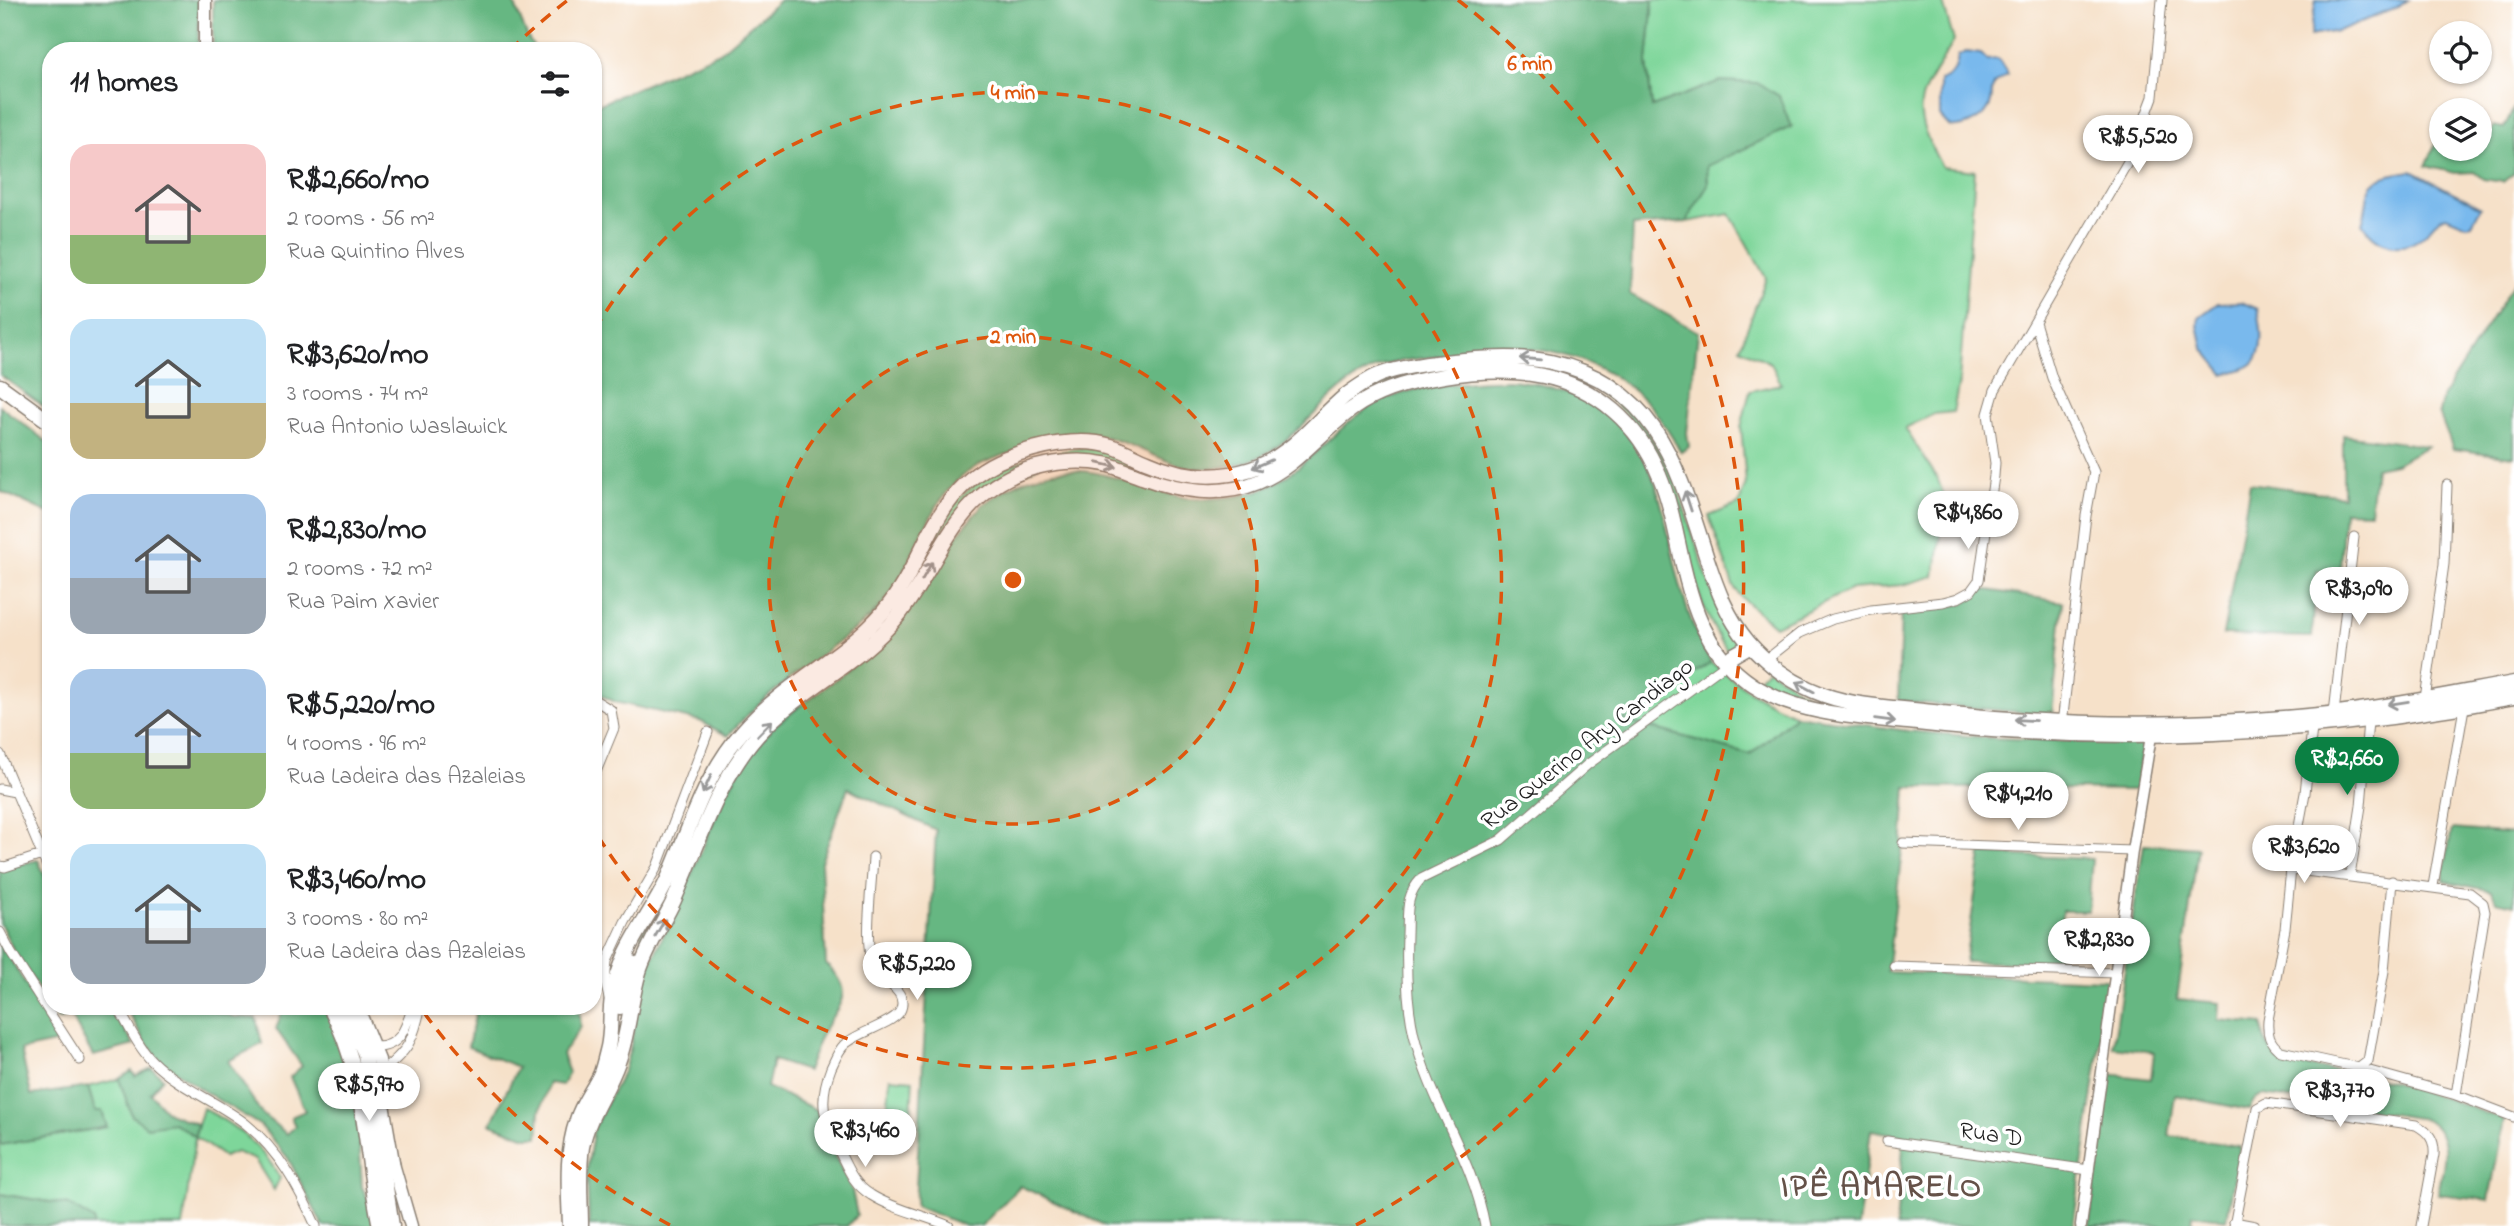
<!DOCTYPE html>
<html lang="en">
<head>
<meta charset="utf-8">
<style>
	:root { --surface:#fff; --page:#f6f6f6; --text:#202124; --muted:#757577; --accent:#0b8043 }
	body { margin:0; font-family:"Indie Flower",sans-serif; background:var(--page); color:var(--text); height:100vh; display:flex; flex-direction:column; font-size:26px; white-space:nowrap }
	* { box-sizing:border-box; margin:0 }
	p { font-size:23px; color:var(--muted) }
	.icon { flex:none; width:38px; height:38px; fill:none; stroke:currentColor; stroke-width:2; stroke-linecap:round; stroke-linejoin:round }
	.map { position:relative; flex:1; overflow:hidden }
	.details { position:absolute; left:42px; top:42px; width:560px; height:973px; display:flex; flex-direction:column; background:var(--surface); border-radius:28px; box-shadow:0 2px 5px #0004 }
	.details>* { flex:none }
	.buttons { position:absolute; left:2429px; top:21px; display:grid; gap:14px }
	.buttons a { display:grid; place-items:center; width:63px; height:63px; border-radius:50%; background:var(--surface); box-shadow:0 2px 5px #0004; font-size:35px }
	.price { position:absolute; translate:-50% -60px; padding:0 16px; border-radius:24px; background:#fff; color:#222; font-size:23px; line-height:46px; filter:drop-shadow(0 2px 4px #0008) }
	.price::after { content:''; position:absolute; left:50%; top:42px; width:21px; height:16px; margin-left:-10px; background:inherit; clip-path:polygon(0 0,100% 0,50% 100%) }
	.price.selected { background:var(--accent); color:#fff }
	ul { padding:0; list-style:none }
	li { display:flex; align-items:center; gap:21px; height:175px; padding:0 28px }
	li span { display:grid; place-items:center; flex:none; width:196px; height:140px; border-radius:21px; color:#555 }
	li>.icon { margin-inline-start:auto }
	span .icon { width:84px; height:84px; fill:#fffc; stroke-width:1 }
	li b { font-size:30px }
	h2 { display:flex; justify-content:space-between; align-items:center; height:84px; padding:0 28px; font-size:30px }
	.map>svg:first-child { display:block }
	.green { fill:#7ed69a; stroke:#4d795b; stroke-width:2 }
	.forest { fill:#66b782; stroke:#416a4f; stroke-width:2 }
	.water { fill:#79b9ed; stroke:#4a6a84; stroke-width:2 }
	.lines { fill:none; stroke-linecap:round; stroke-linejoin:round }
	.minor-casing { stroke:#897e72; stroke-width:11 }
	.tertiary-casing { stroke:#897e72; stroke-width:13 }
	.secondary-casing { stroke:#897e72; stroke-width:15 }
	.primary-casing { stroke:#897e72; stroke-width:17 }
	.minor { stroke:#fff; stroke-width:9 }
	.tertiary { stroke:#fff; stroke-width:10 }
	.secondary { stroke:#fff; stroke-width:12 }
	.primary { stroke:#fff; stroke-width:14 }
	.oneway { stroke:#999 }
	.ring { fill:none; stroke:#de560d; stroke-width:3.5; stroke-dasharray:12 9 }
	.labels { text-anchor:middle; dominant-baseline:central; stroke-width:7; stroke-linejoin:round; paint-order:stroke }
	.street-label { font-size:24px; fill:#1c1c1c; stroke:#fff }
	.district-label { font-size:32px; font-weight:bold; letter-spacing:2px; fill:#655148; stroke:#fff }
	.centre { fill:#de560d; stroke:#fff; stroke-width:3.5 }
	.ring-label { font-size:21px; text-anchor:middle; font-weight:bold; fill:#de560d; stroke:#fff; stroke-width:7; stroke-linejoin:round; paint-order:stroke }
</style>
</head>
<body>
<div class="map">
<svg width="2514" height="1226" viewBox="0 0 2514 1226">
	<rect width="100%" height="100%" fill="#fff"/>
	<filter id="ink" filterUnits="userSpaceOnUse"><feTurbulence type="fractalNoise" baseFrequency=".0143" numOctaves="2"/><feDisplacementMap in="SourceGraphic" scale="14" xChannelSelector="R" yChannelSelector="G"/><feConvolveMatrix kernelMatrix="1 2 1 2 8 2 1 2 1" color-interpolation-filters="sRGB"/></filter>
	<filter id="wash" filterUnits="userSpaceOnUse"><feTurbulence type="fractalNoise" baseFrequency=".00686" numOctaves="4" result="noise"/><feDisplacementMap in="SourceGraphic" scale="28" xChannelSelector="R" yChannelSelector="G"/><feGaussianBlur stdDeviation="1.57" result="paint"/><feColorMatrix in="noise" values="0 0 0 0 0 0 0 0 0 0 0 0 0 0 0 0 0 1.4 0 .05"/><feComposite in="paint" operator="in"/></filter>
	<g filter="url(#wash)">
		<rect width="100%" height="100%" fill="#f6e1c9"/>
		<path class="green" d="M1653 0H1942L1954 41C1919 100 1906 102 1942 167L1975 171 1959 382 1953 412 1934 414 1905 428 1937 478 1947 503 1934 576 1903 585 1852 589 1775 626C1761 613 1742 602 1733 585L1709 516 1739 504 1746 483 1741 427 1750 391 1781 384 1771 363 1740 348 1766 278 1730 214 1686 222 1708 185 1707 166 1791 126 1652 107 1647 62Z
			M1514 364 1549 368 1579 378 1616 399 1641 423 1669 463 1717 607 1738 645 1728 652C1709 624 1697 593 1688 560 1676 514 1671 466 1639 428 1610 393 1562 363 1515 366 1492 367 1469 372 1447 375 1419 378 1390 379 1365 393 1323 416 1297 463 1250 478 1197 495 1107 468 1052 458L957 513 947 524 900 602 882 625 816 679 682 869 629 981 642 942 641 935 709 791 743 739 846 653 958 499 987 474 1035 456 1081 448 1103 450 1117 454 1159 474 1186 481 1206 483 1249 476 1364 390 1388 378 1411 373Z
			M1711 662C1739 685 1762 701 1796 715L1750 755 1622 720Z
			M1768 669 1821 704 2047 729 1820 706 1782 694 1758 679Z
			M890 1078 913 1080 910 1131 886 1129Z
			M119 1079 132 1116 174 1123 195 1136 203 1108C236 1126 262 1145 280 1178L274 1190 255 1160 236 1152 224 1157 195 1137 183 1226H94L93 1220 69 1205 0 1194V1145L107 1127 95 1111 88 1087Z"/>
		<path class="forest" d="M0 0H199L198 51H51V412L0 375Z
			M213 0H513L528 38 537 51H213Z
			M780 0H1653L1647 62 1652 107 1720 81 1757 83 1779 96 1791 127 1707 166 1708 185 1686 222 1633 226 1630 294 1698 332 1687 433 1689 447 1681 452C1672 437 1663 422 1652 408 1623 375 1573 351 1528 349 1505 349 1481 352 1458 355 1425 358 1392 358 1362 375 1306 407 1294 459 1218 468 1170 473 1143 444 1101 436 1077 432 1000 454 977 466 922 497 918 570 875 612 863 625 847 635 834 645 797 674 758 700 728 736L700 721 615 702 593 691V107L720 52Z
			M2514 107V173L2503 182 2483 179 2474 172 2455 173 2426 166 2441 131V149H2480V145L2494 126 2504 128Z
			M2514 283V457L2453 449 2439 413 2443 395Z
			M1507 380C1583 385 1640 423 1660 499 1675 555 1680 611 1711 662L1623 720 1750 755 1796 715 1909 731 1992 738 2141 743 2143 747 2136 790 1906 787 1902 851 1887 972 2105 980 2109 985 2073 1226H1896L1904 1136 1871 1130 1858 1226H1106L1020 1186 981 1226H965L915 1206 936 830 848 788 821 862 826 964C855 993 841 1001 824 1030 817 1042 813 1057 807 1071L773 1060 767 1087 817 1110 825 1136 852 1190 857 1215 847 1226H589L587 1170 594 1127 624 1070 630 1049 639 999 647 969 681 899 725 795 745 760 774 726 846 671 982 505C1006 488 1030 474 1060 471 1100 467 1135 486 1173 495 1195 501 1220 499 1242 495 1296 486 1327 432 1372 406 1413 383 1461 383 1507 380Z
			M0 406 51 445V512L48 513 0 491Z
			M2343 435 2427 446 2395 464 2375 468 2370 512 2344 511 2340 569 2317 571 2312 637 2223 635 2250 483 2343 496Z
			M1982 589 2063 602 2052 715 1898 701 1901 613 1963 604Z
			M2452 829 2514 834V905L2496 901 2492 891 2444 881V870Z
			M2144 844 2198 848 2177 999 2220 1003 2219 1020 2263 1024C2262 1038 2267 1049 2279 1056 2303 1070 2336 1069 2364 1075 2411 1086 2458 1102 2504 1120L2489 1200 2438 1194C2443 1164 2455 1138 2425 1119L2264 1095C2255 1097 2253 1101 2249 1110L2175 1095 2169 1136 2240 1146 2227 1219 2193 1214 2192 1226H2089L2109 1074 2151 1079 2154 1052 2113 1047Z
			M1981 854 2092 859 2088 911H2062L2058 963 1965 962Z
			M38 860 51 890V1006H111L134 1045 93 1056 71 1016 58 1019 14 951 0 923V869Z
			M0 941 59 1042 21 1050 31 1095 88 1087 95 1111H102L107 1127 0 1145Z
			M125 1006H194L235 1017 256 1018 262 1044 228 1061 262 1114 287 1134 295 1126 291 1117 305 1111 290 1077 302 1066 276 1029 284 1006H326L351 1069 359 1135 362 1187 371 1205 375 1226H323L288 1158 261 1126 202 1090 160 1060 144 1040Z
			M477 1006H484L487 1010 501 1006H579L581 1027 562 1054 569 1073 562 1085 549 1083 540 1111 538 1137H526L491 1124 518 1067 468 1047Z
			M152 1068 163 1078 150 1093 168 1113 197 1124 195 1136 174 1123 147 1127 132 1116 119 1079 132 1071 135 1076Z
			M0 1194 69 1205 94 1220V1226H0Z"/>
		<path class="water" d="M2316 0H2408L2396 8 2338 31 2310 36Z
			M1966 52 1981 54 1987 60 1998 59 2008 75C2003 78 1998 81 1994 85 1990 91 1993 95 1991 102 1988 117 1964 129 1950 127L1940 116V81C1953 77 1956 70 1958 56Z
			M2412 171 2481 207 2472 224 2467 225 2446 216C2432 222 2432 228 2422 237 2400 255 2375 245 2362 223 2366 213 2366 204 2368 194 2373 174 2396 174 2412 171Z
			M2241 302 2258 309C2261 325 2266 352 2252 364 2245 370 2233 372 2224 374L2203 348 2198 325 2199 317 2218 303Z"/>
	</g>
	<g filter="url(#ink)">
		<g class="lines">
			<g class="minor-casing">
				<path id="minor" d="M2035 322 2052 378 2094 472 2086 516 2062 724
					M1766 660 1800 633 1833 619 1871 610 1943 602 1958 598 1971 591 1979 580 1994 476 1995 463 1988 414 1995 390 2130 158 2153 97 2162 0
					M593 699 611 710 614 728 593 779
					M2425 699 2444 564 2447 485
					M2334 713 2354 537
					M2312 728 2305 793 2291 869 2285 929 2268 1020C2267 1033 2269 1044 2281 1051L2359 1068 2368 1061 2384 971 2392 881
					M0 754 51 876
					M0 789 15 792
					M1903 843 2132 851
					M873 857C872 881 864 943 872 963 879 981 908 989 901 1009 897 1023 857 1032 844 1045 838 1051 835 1060 831 1068 817 1104 825 1119 840 1153 848 1169 854 1185 871 1195 895 1210 924 1215 949 1226
					M0 866 5 867 42 855
					M2291 869 2470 893 2483 903 2485 912 2456 1095
					M2350 876 2361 806 2368 721
					M2433 886 2465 702
					M0 932 11 953 80 1060
					M593 952 600 965 605 968
					M1894 966 2116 973
					M609 998 605 982 607 961 625 922 657 867 708 732
					M117 1006C128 1024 137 1046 152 1061 179 1088 217 1101 246 1124 279 1151 299 1188 316 1226
					M376 1047C401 1047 406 1027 413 1006
					M2359 1068 2456 1095 2514 1117
					M380 1073C410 1049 412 1042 421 1006
					M1887 1141 2089 1170
					M2234 1222 2255 1226
					M1485 1226C1473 1158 1430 1102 1414 1035 1407 1006 1406 964 1407 934 1408 912 1405 896 1421 879L1501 840 1587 765 1727 663
					M2234 1226 2257 1108 2266 1103 2416 1125C2429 1132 2435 1140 2434 1155L2421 1226"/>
			</g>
			<g class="tertiary-casing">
				<path id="tertiary" d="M2081 1226 2132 851 2152 730"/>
			</g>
			<g class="secondary-casing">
				<path id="secondary" d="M205 51V0
					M357 1006 379 1060 384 1110 394 1167 411 1226"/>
			</g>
			<g class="primary-casing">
				<path id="primary" d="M0 386 51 423
					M1727 663 1732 656 1751 645
					M329 1006C367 1073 364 1153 380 1226
					M344 1006 365 1054 392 1226
					M620 1007 632 962
					M570 1226C569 1191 565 1154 577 1120 582 1103 594 1089 601 1073 604 1064 606 1055 608 1047 611 1033 610 1021 611 1007 612 989 619 972 625 956 638 927 658 903 670 874 691 824 706 773 742 732 783 684 844 658 884 611 930 556 931 488 1006 458 1037 446 1079 436 1111 446 1124 450 1135 457 1148 462 1181 477 1216 480 1251 469 1292 456 1314 422 1345 396 1356 388 1367 380 1379 375 1417 361 1511 353 1551 362 1658 385 1678 469 1707 559 1717 589 1727 617 1748 642 1768 665 1795 685 1824 695 1861 708 1904 708 1942 713 2071 727 2201 727 2329 714 2391 707 2453 694 2514 683
					M581 1226C581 1200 578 1173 582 1147 588 1115 608 1091 618 1062 629 1033 630 1001 639 972 647 946 663 924 674 900 699 844 716 783 757 736 798 689 859 665 898 616 941 561 953 496 1026 470 1050 462 1080 459 1105 464 1118 467 1130 473 1142 477 1180 491 1220 498 1258 482 1297 466 1319 433 1352 409 1395 377 1491 364 1543 376 1597 387 1639 425 1659 475 1671 503 1676 535 1683 565 1691 599 1701 633 1725 661 1772 714 1842 715 1908 722 2110 746 2314 736 2514 697"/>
			</g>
			<use href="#minor" class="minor"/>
			<use href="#tertiary" class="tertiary"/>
			<use href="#secondary" class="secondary"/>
			<use href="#primary" class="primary"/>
		</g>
		<defs><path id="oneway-shaft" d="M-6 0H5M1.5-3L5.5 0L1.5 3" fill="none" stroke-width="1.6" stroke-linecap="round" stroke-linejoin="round" transform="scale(1.75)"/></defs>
		<g class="oneway">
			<use href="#oneway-shaft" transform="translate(1530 359) rotate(-175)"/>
			<use href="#oneway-shaft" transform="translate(1262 464) rotate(157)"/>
			<use href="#oneway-shaft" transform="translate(1107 465) rotate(13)"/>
			<use href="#oneway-shaft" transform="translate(1688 501) rotate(-108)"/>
			<use href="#oneway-shaft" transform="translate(927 571) rotate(-60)"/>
			<use href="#oneway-shaft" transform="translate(1805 687) rotate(-152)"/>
			<use href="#oneway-shaft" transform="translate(2398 703) rotate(171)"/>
			<use href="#oneway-shaft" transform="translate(1885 720) rotate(7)"/>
			<use href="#oneway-shaft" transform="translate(2025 720) rotate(-177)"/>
			<use href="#oneway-shaft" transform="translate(765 728) rotate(-46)"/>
			<use href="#oneway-shaft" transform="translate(707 784) rotate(115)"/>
			<use href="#oneway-shaft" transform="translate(660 928) rotate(-60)"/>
		</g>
	</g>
	<circle cx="1013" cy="580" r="244" fill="#de560d" fill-opacity=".12"/>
	<g class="ring">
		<circle cx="1013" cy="580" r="244"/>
		<path d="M595 329A488 488 0 1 1 595 831"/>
		<path d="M670 1225A731 731 0 0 1 422 1010M510 50A731 731 0 0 1 568 0M1458 0A731 731 0 0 1 1356 1225"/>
	</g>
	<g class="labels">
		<g class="street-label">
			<text transform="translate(1588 745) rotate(-38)">Rua Querino Ary Candiago</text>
			<text transform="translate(1991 1136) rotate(8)">Rua D</text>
		</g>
		<g class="district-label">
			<text x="1882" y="1188">IPÊ AMARELO</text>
		</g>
	</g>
	<circle cx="1013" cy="580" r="10" class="centre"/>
	<g class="ring-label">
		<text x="1530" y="70">6 min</text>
		<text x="1013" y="99">4 min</text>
		<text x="1013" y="343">2 min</text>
	</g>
</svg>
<div class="buttons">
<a><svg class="icon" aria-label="locate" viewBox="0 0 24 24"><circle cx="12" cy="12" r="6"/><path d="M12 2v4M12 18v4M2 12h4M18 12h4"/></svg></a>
<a><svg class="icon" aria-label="layers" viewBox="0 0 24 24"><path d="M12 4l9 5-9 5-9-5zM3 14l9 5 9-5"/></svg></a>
</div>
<b class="price" style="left:2138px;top:175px">R$5,520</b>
<b class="price" style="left:1968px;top:551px">R$4,860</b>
<b class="price" style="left:2359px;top:627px">R$3,090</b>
<b class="price selected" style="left:2347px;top:797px">R$2,660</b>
<b class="price" style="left:2018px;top:832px">R$4,210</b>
<b class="price" style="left:2304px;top:885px">R$3,620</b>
<b class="price" style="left:2099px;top:978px">R$2,830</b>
<b class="price" style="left:917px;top:1002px">R$5,220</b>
<b class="price" style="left:369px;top:1123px">R$5,970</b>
<b class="price" style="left:2340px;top:1129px">R$3,770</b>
<b class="price" style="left:865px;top:1169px">R$3,460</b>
<section class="details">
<h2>11 homes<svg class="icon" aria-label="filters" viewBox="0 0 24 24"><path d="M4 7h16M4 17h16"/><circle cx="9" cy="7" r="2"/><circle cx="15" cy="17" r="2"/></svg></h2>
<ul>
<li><span style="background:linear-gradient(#f6c9c9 65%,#8fb573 0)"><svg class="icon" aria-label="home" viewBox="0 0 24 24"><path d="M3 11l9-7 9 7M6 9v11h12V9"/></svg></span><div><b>R$2,660/mo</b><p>2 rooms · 56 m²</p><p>Rua Quintino Alves</p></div></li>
<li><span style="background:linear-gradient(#bfe0f5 60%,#c2b280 0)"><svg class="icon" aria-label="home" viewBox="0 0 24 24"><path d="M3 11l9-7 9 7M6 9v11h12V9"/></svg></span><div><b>R$3,620/mo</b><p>3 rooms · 74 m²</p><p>Rua Antonio Waslawick</p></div></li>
<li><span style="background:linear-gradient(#a9c7e8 60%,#9aa5b1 0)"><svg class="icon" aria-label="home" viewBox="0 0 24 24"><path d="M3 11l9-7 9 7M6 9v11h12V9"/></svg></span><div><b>R$2,830/mo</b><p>2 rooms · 72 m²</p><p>Rua Paim Xavier</p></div></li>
<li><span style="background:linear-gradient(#a9c7e8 60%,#8fb573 0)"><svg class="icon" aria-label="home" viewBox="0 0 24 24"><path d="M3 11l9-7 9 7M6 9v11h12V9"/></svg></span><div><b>R$5,220/mo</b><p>4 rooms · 96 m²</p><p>Rua Ladeira das Azaleias</p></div></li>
<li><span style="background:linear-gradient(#bfe0f5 60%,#9aa5b1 0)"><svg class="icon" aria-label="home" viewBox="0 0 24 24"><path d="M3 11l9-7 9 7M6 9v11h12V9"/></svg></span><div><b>R$3,460/mo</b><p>3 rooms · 80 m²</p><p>Rua Ladeira das Azaleias</p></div></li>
</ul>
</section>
</div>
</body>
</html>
